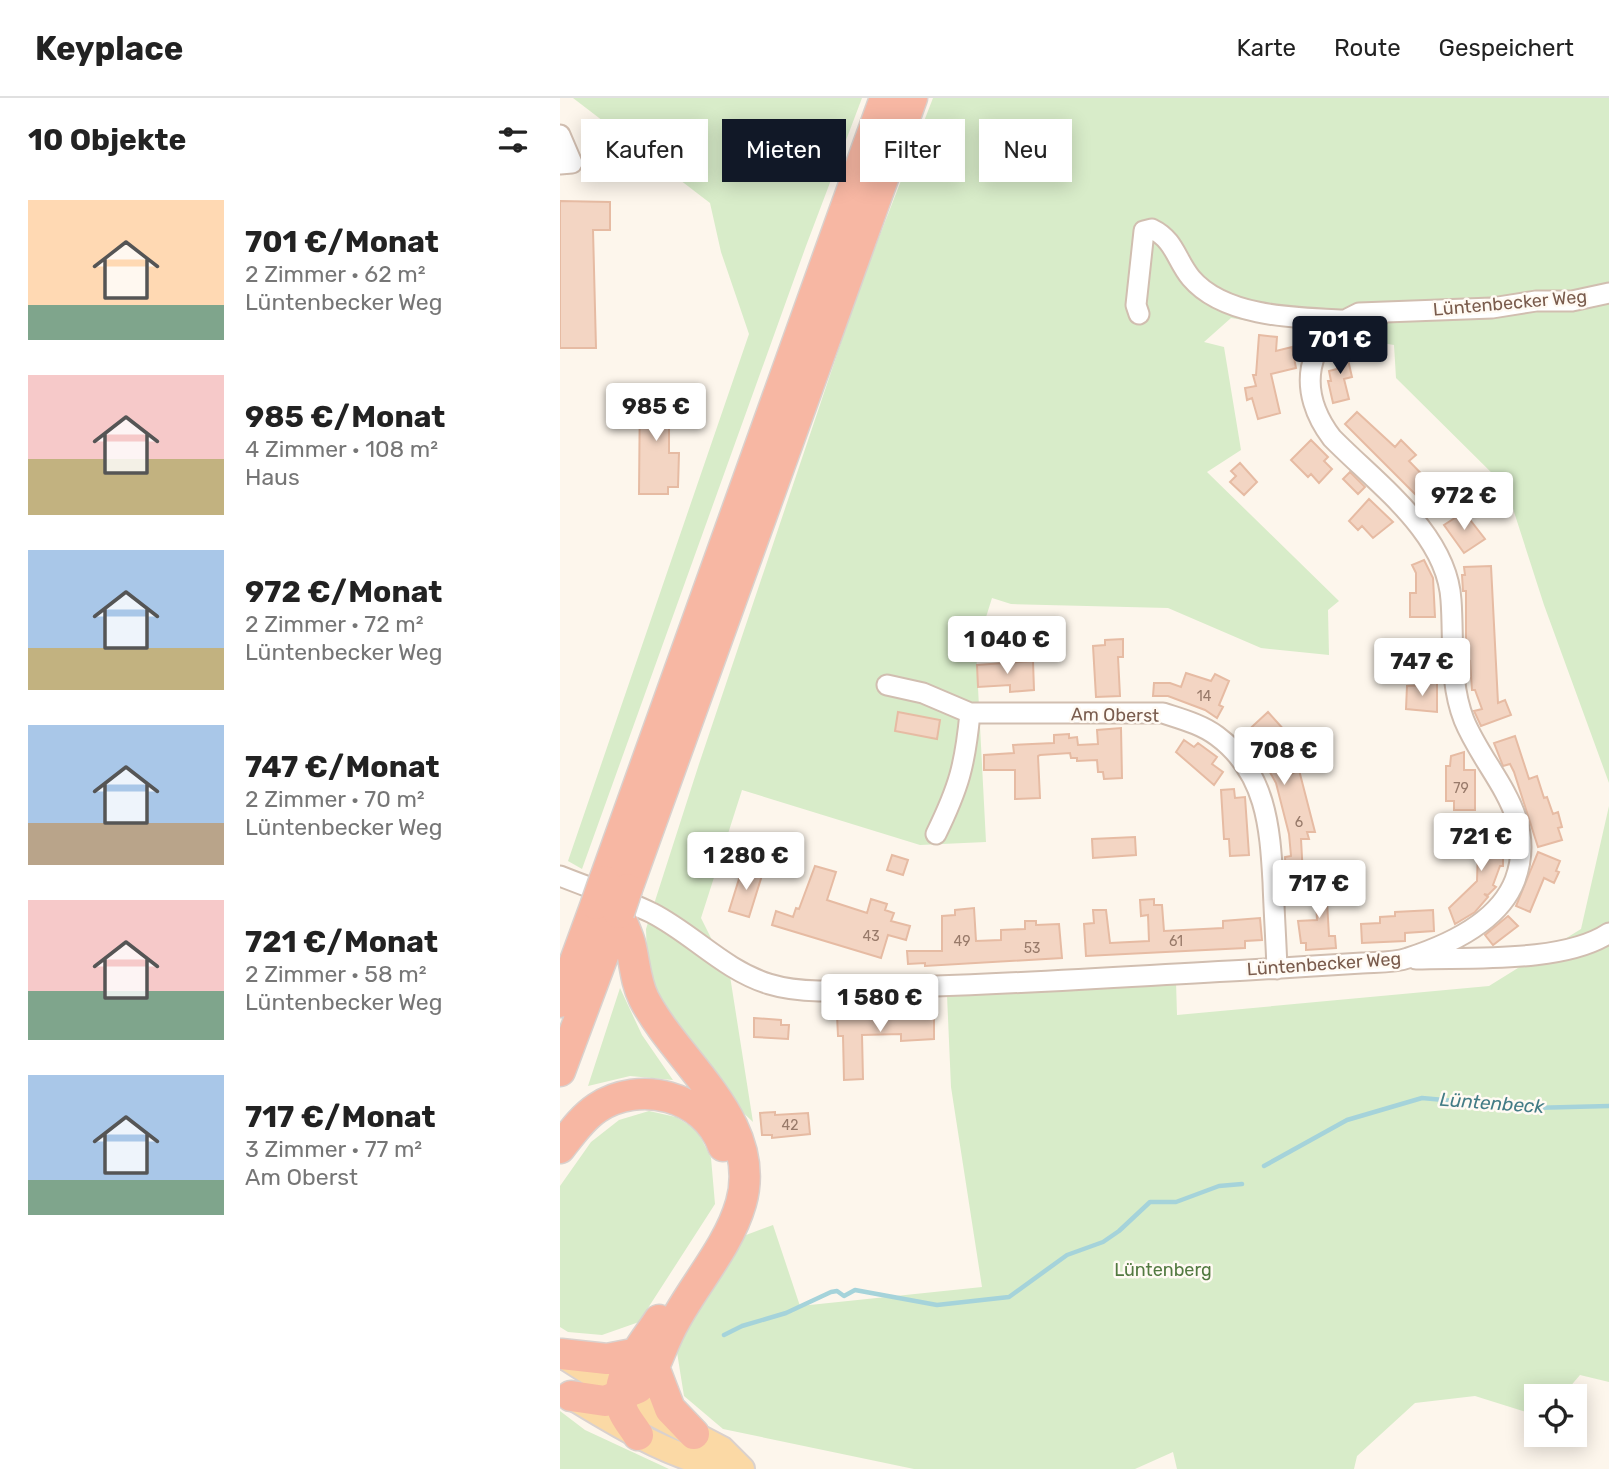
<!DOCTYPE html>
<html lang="de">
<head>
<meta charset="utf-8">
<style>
	:root { --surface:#fff; --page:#f2f2f2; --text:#222; --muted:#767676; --line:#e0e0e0; --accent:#111827 }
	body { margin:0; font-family:Rubik,sans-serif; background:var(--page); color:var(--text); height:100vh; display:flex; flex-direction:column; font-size:26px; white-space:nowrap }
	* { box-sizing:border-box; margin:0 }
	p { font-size:23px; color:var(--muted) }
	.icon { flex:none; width:38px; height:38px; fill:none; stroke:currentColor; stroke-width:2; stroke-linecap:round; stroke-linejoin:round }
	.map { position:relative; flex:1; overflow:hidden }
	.sheet { display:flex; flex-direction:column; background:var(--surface); width:560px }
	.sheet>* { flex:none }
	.hud { position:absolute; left:21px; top:21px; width:665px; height:63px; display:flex; gap:14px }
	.controls { position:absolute; left:964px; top:1286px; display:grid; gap:14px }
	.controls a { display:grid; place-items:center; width:63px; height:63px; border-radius:0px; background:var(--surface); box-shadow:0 4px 18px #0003; font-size:35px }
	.price { position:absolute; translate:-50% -60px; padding:0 16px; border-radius:7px; background:#fff; color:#222; font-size:23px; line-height:46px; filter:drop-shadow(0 2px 4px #0008) }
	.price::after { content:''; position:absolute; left:50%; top:42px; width:21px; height:16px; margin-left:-10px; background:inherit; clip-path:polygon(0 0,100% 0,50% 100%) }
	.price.selected { background:var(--accent); color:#fff }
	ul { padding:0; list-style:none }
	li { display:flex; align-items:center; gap:21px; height:175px; padding:0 28px }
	li span { display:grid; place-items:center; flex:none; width:196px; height:140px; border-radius:0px; color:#555 }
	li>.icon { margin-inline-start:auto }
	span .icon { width:84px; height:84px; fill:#fffc; stroke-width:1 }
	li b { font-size:30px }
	h2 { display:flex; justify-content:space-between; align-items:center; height:84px; padding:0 28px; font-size:30px }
	.tag { padding:0 24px; border-radius:0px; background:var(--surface); box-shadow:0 4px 18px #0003; font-size:24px; line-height:63px }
	.tag.selected { background:var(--accent); color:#fff }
	header { display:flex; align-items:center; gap:42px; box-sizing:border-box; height:98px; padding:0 35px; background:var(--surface); border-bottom:2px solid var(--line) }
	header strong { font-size:33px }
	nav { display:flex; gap:38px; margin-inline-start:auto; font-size:24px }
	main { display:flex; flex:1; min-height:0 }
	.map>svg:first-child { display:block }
	.green { fill:#d8ecc9 }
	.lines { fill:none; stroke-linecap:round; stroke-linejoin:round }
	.stream { stroke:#a5d3da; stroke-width:4.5 }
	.building { fill:#f3d5c3; stroke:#e6bba3; stroke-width:2 }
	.minor-casing { stroke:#d1beb0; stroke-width:23 }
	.major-casing { stroke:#dad1cd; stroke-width:28 }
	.highway-casing { stroke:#dad1cd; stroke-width:33 }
	.minor { stroke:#fff; stroke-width:19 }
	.major { stroke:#fbd9a5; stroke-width:24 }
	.highway { stroke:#f7b7a3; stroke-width:30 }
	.highway-bridge-casing { stroke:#dad1cd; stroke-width:33; stroke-linecap:butt }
	.highway-bridge { stroke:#f7b7a3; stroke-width:30 }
	.labels { text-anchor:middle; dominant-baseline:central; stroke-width:5; stroke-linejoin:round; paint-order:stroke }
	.number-label { font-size:14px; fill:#987a6a }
	.street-label { font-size:18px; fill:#7a5c4d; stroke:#fffaf3 }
	.park-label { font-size:18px; fill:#537a41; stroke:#fffaf3 }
	.water-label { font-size:19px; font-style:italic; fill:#437c86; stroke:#fffaf3 }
</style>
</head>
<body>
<header>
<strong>Keyplace</strong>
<nav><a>Karte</a><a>Route</a><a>Gespeichert</a></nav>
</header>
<main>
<section class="sheet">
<h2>10 Objekte<svg class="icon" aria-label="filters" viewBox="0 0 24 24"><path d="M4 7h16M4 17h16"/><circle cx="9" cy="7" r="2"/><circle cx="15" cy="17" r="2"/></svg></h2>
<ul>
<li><span style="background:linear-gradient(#ffd9b3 75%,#7fa58c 0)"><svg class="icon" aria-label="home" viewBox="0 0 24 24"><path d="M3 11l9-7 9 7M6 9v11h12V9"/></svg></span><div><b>701 €/Monat</b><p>2 Zimmer · 62 m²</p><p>Lüntenbecker Weg</p></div></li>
<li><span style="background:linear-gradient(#f6c9c9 60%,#c2b280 0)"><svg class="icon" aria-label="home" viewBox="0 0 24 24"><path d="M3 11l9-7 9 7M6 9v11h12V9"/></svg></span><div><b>985 €/Monat</b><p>4 Zimmer · 108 m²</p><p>Haus</p></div></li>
<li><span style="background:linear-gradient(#a9c7e8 70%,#c2b280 0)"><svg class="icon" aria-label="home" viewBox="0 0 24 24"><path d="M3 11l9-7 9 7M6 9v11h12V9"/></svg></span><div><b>972 €/Monat</b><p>2 Zimmer · 72 m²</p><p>Lüntenbecker Weg</p></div></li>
<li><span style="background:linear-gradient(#a9c7e8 70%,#b9a48a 0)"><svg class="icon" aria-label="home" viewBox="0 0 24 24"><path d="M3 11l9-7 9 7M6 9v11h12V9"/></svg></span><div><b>747 €/Monat</b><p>2 Zimmer · 70 m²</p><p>Lüntenbecker Weg</p></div></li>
<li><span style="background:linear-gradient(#f6c9c9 65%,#7fa58c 0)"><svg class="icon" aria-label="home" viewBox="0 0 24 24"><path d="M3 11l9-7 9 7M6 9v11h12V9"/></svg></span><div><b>721 €/Monat</b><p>2 Zimmer · 58 m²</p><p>Lüntenbecker Weg</p></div></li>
<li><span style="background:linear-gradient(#a9c7e8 75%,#7fa58c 0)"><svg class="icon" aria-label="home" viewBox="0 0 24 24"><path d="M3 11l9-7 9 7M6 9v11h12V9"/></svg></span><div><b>717 €/Monat</b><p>3 Zimmer · 77 m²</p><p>Am Oberst</p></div></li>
</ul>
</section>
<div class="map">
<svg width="1049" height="1371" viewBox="0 0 1049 1371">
	<rect width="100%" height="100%" fill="#fdf6ec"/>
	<path class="green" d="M13 0H302L246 148 22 771 8 763 189 236 161 154 150 105Z
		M373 0H1049V685L984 507 946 389 836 280 834 247 671 220 644 244 664 249 681 352 647 374 779 503 768 512 769 557 701 550 608 510 451 506 432 500 416 551 426 744 360 747 182 692 141 820 170 878 193 1024 156 989 88 889 86 831 139 666 299 191Z
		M1049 708V1284L1020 1277 1002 1298H976V1317L915 1298 855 1305 797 1358 794 1371H617L613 1354 575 1371H354L163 1331 124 1298 116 1248 186 1137 213 1127 240 1208 422 1189 391 989 387 897 616 883 617 917 929 888 1021 831Z
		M60 890 82 937 113 982 70 978 28 988Z
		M89 1013 116 1019 137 1032 151 1060 155 1106 79 1224 42 1237 8 1234 0 1229V1088L31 1044 59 1022Z
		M0 1313 25 1332 109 1371H0Z"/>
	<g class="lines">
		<path class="stream" d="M704 1068 787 1022 862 1000 971 1010 1049 1008
			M164 1237 182 1228 226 1215 271 1194 277 1193 284 1198 295 1192 377 1207 449 1199 507 1157 543 1144 559 1133 590 1104H616L659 1088 682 1086"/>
	</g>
	<path class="building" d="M0 103 50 104V132H33L36 250H0Z
		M699 237 717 239 716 253 732 249 736 270 711 276 720 315 698 321 692 300 687 302 685 290 696 288 693 277H696Z
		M783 240 792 279 784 281 789 301 773 305 768 283H771L769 273 777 271 779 244Z
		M80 288H109V355H119L118 389H108V396H79Z
		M797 314 835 349 841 342 856 357 849 363 878 393 865 406 785 326Z
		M751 342 768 359 764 363 772 371 759 385 751 376 748 379 731 362Z
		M680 365 697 384 684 397 670 384 676 378 671 373Z
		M790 374 805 389 798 396 783 381Z
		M809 401 833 424 813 440 802 428 798 432 789 423Z
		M904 414 925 441 904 455 884 427Z
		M864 462 873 480 875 519H850V495H856V475L852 467Z
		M931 468 938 605 945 602 951 617 921 628 914 613 922 611 915 592H912L910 563 906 564V493H903L902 477H905L904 469Z
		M563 541V559H558L560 598 536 599 533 548 545 547V542Z
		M473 563 474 592 450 594V587L418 589 417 567Z
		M626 575 651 583 655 576 669 583 659 607 663 609 657 620 645 612 608 598H593L594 585H610L621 589Z
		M865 585H877V614L846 611 847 588 865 587Z
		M338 614 380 622 377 641 335 633Z
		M708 614 734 643 718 657 730 677 739 672 755 734H747L749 741H741L743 778 726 779 725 759 731 758 729 736 716 685 702 660 682 638Z
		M561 630 562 680 544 681 543 674H538L537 662 517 663V660H511L510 655 480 657 478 658 480 700 455 701V672H424V657L454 655 453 647 494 645V637L509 636V640L517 639 518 647 538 646 537 632Z
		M955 638 969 681 977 678 984 700 987 699 993 716 998 714 1002 729 998 730 1002 742 978 749 954 674 950 666 943 668 934 645Z
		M624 642 634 649 638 645 657 659 652 666 663 674 654 687 616 654Z
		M904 654V672H915V712H894V703H886V668H890L891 658Z
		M674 691 675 700 685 699 689 757 670 758 669 741H664L661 692Z
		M913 727 935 728V744H943V768H940L933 787 936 789 928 797 924 796 928 799 915 814 895 826 889 810 917 783 918 750H913Z
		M575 739 576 757 533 760 532 741Z
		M978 754 1000 763 996 773 999 774 994 785 984 780 970 814 956 808Z
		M332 757 348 762 343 777 327 772Z
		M183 768 203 774 189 819 169 813Z
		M255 768 276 774 267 802 307 815 311 801 327 806 325 812 334 815 331 823 350 828 346 842 328 837 321 860 212 827 216 813 233 819 236 810 239 811Z
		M774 783 775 803H767L769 838H775L776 850 746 852V845H741L738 823 757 822 755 784Z
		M594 801V807H602L604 833 663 830V823L700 820 702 842 685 843V850L526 858 524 826 534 825 533 812H546L550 845 589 843 588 817 581 818 580 802Z
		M414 810 416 843 441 842V832L465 831V823H476V827L499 826 502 860 365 868V865L348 866 347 853H382V818L395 817V812Z
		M873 812 874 833 845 835V843L802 845 801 826 820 825V819L835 818V814Z
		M948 818 958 828 933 847 925 837Z
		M374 910V941L341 943V936L302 937 303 981 284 982 283 938H278L277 917 352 918H355V911Z
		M194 920 221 922V927H229L228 941 194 939Z
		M215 1014V1017L248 1015 250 1036 212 1040V1037H202L200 1015Z"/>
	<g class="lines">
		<g class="minor-casing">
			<path id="minor" d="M0 37 12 65 0 66
				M579 216 576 207 584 133 592 131C615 142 616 162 631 180 664 219 736 220 783 222
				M327 587 363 595 410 615H603C621 621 641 626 657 638 706 674 710 729 713 784 714 813 716 842 717 871
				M376 736C399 689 405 667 410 615
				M0 778C30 790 63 801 92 815 133 836 164 872 209 886 251 899 303 890 346 889 460 886 574 878 688 872 726 870 764 867 802 865 817 864 834 865 848 860 888 847 939 824 955 782 979 717 926 676 904 622 889 584 894 542 891 502 887 435 816 385 772 340 737 294 743 240 799 215L932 210 976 203H1012L1049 195
				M856 861C911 859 1004 865 1049 835"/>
		</g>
		<g class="major-casing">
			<path id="major" d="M0 1256 93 1315 162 1351 182 1371
				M15 1301C61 1329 123 1367 177 1371"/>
		</g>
		<g class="highway-casing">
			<path id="highway" d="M44 783 325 0
				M67 791 352 0
				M59 815C62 825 67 835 70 845 75 864 75 883 84 901 117 965 204 1024 181 1105 169 1147 137 1183 116 1221 107 1236 101 1253 94 1269L110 1311 134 1336
				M0 904 36 806
				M0 973 59 815
				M0 1050C11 1036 22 1020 37 1010 79 982 145 997 163 1048
				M1 1256 47 1261 78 1255
				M11 1298 45 1303 78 1290
				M78 1337C74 1330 66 1321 63 1313 51 1281 83 1247 99 1222"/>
		</g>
		<use href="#minor" class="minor"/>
		<use href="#major" class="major"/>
		<use href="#highway" class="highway"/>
		<g class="highway-bridge-casing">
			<path id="highway-bridge" d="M36 806 44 783
				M59 815 67 791"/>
		</g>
		<use href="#highway-bridge" class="highway-bridge"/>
	</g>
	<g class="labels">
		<g class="number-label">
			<text x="644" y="598">14</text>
			<text x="901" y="690">79</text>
			<text x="739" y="724">6</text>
			<text x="311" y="838">43</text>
			<text x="402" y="843">49</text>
			<text x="616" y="843">61</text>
			<text x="472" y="850">53</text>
			<text x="230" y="1027">42</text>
		</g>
		<g class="street-label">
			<text transform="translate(950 205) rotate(-5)">Lüntenbecker Weg</text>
			<text transform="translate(555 617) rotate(1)">Am Oberst</text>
			<text transform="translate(764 866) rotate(-4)">Lüntenbecker Weg</text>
		</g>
		<g class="park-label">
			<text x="603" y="1172">Lüntenberg</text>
		</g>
		<g class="water-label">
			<text transform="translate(932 1005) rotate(4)">Lüntenbeck</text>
		</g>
	</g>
</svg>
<div class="controls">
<a><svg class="icon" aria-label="locate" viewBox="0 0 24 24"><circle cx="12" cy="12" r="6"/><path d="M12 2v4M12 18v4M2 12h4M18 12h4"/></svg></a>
</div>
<b class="price selected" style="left:780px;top:278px">701 €</b>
<b class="price" style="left:96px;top:345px">985 €</b>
<b class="price" style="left:904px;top:434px">972 €</b>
<b class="price" style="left:447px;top:578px">1 040 €</b>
<b class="price" style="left:862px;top:600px">747 €</b>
<b class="price" style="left:724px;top:689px">708 €</b>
<b class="price" style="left:921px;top:775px">721 €</b>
<b class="price" style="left:186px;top:794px">1 280 €</b>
<b class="price" style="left:759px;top:822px">717 €</b>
<b class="price" style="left:320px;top:936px">1 580 €</b>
<div class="hud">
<a class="tag">Kaufen</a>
<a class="tag selected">Mieten</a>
<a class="tag">Filter</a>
<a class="tag">Neu</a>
</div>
</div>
</main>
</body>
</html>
